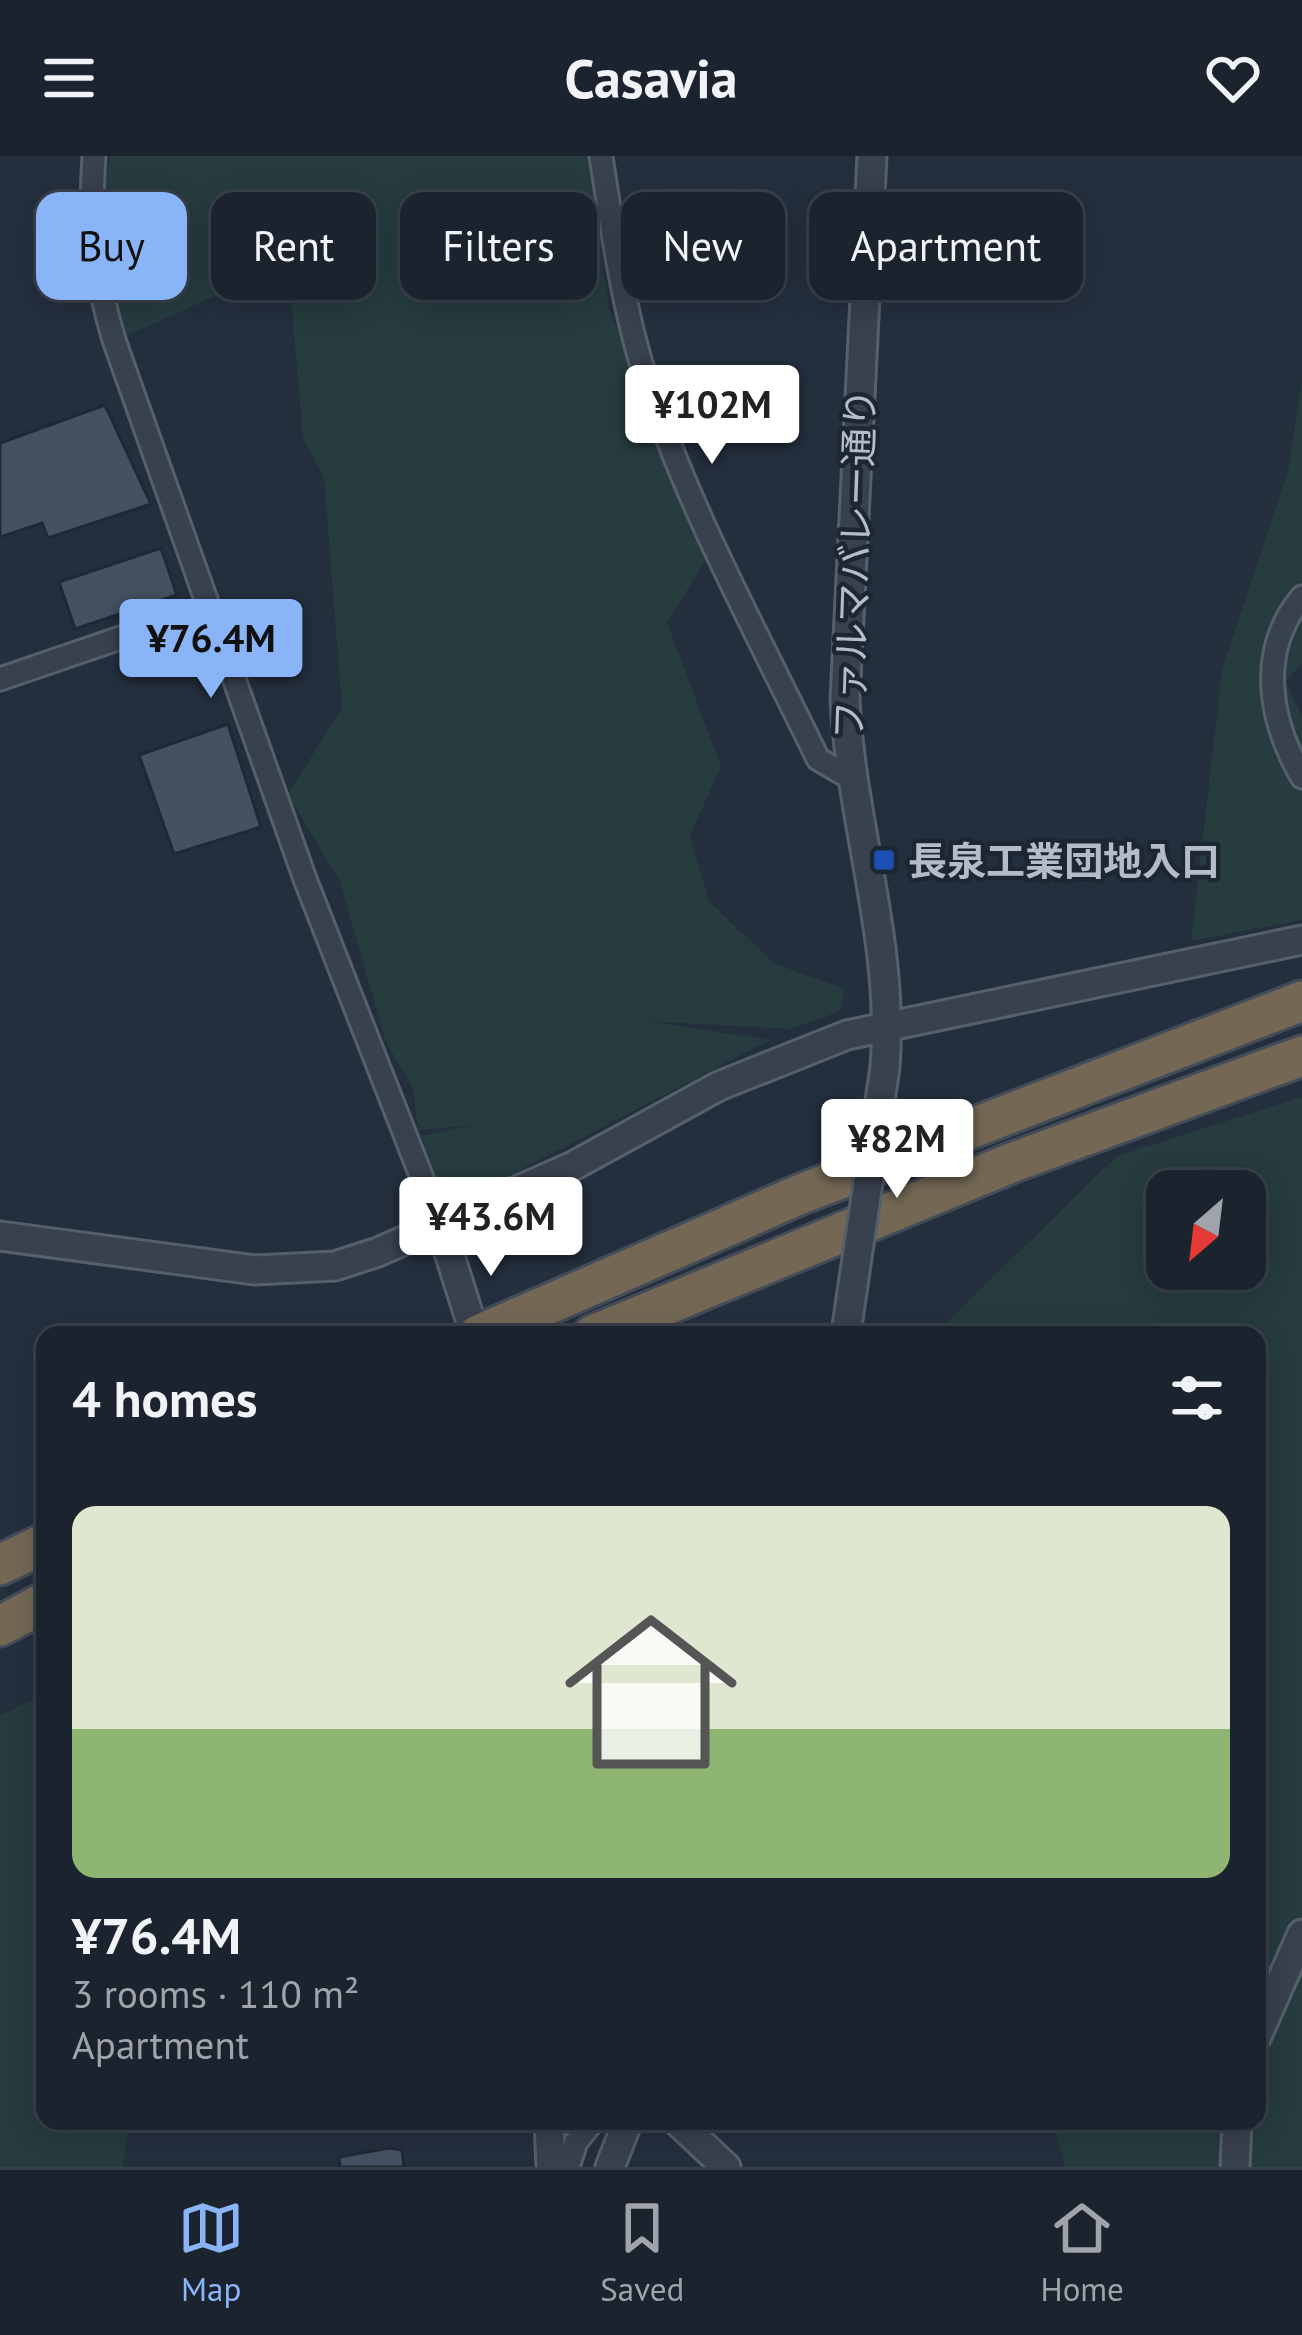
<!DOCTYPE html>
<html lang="en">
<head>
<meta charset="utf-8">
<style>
	:root { --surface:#1b232e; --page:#242b36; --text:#f1f3f6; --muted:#a0a4aa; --line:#39404a; --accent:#8ab4f8 }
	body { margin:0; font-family:"PT Sans","Noto Sans JP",sans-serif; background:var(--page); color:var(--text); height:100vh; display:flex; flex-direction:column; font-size:45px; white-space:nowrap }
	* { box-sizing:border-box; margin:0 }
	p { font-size:39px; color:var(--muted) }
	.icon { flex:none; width:66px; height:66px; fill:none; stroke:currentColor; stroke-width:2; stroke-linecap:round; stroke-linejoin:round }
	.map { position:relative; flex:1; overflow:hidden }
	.sheet { position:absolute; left:36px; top:1170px; width:1230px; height:804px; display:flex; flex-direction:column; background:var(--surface); border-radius:24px; box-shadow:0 6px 30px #0003,0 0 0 3px var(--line) }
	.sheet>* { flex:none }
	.banner { position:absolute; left:36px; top:36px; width:1230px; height:108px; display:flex; gap:24px }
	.needle { width:78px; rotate:208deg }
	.controls { position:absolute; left:1146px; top:1014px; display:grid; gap:24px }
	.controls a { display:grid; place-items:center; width:120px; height:120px; border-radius:24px; background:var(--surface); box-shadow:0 6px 30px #0003,0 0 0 3px var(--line); font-size:60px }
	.price { position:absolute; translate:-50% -102px; padding:0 27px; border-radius:12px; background:#fff; color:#222; font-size:39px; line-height:78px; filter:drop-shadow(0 3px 6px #0008) }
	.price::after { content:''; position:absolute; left:50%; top:72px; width:36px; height:27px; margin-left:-18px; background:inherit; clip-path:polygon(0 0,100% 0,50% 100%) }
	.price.current { background:var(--accent); color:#111 }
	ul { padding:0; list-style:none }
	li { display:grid; align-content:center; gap:24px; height:636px; padding:0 36px }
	li span { display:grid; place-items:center; height:372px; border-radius:24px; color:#555 }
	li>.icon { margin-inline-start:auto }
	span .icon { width:216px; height:216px; fill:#fffc; stroke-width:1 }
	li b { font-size:51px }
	h2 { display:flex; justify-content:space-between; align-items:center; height:144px; padding:0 36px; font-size:51px }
	.tag { padding:0 42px; border-radius:24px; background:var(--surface); box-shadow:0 6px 30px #0003,0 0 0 3px var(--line); font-size:42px; line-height:108px }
	.tag.current { background:var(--accent); color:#111 }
	header { display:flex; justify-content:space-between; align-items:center; height:156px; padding:0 36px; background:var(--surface); font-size:54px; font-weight:600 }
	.tab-bar { display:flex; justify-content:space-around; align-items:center; height:168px; border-top:3px solid var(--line); background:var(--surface); font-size:33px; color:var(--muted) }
	.tab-bar a { display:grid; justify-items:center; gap:6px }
	.tab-bar .current { color:var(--accent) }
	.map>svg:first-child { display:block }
	.green { fill:#263c3f; fill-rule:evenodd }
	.building { fill:#455162; stroke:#1f2835; stroke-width:3 }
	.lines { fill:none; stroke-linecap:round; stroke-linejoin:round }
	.minor-casing { stroke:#565f6c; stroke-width:27 }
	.tertiary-casing { stroke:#565f6c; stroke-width:33 }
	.motorway-casing { stroke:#434c59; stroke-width:45 }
	.minor { stroke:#38414e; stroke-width:21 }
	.tertiary { stroke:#38414e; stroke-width:27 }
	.motorway { stroke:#746855; stroke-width:39 }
	.tertiary-bridge-casing { stroke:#565f6c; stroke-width:33; stroke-linecap:butt }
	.tertiary-bridge { stroke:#38414e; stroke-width:27 }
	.transit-dot { fill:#1a4fb4; stroke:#1d2633; stroke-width:4.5 }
	.labels { text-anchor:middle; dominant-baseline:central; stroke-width:9; stroke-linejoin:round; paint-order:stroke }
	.street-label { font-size:39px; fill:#b4bcc9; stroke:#1d2633 }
	.poi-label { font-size:39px; font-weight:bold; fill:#b4bcc9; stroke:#1d2633; text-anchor:start }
</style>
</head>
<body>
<header><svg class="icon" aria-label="menu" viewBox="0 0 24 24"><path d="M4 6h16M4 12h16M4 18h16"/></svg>Casavia<svg class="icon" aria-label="heart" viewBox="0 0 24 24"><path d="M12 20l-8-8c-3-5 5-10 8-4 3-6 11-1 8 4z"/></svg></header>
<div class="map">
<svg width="1302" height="2011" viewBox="0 0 1302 2011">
	<rect width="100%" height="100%" fill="#242f3e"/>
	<path class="green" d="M110 0H589L609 153 711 396 667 466 721 611 690 679 709 746 775 808 845 833 840 855 791 873 646 865 770 884 447 1052 421 980 475 969 418 974 413 932 386 886 340 726 288 638 342 552 324 321 303 282 288 107 126 180C105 118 97 64 110 0Z
		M1302 223V508L1286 525 1302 561V764L1191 785 1222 514 1288 315Z
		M1302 941V2011H1065L1053 1965H1257V1179H934L1117 1000ZM1167 1035H1245V1113H1167Z
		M45 1537V1965H129L123 2011H0V1560Z"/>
	<path class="building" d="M105 249 151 348 48 382 42 367 0 381V287Z
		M161 392 177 439 75 473 59 426Z
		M228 568 261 671 174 698 139 599Z
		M389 1992 402 1994 404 2011H340L339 2001Z"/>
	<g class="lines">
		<g class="minor-casing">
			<path id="minor" d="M94 0C89 66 95 121 114 184L305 723 440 1068
				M601 0C612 72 622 146 644 217 687 350 757 477 818 603L849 621
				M1302 441C1257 495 1269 564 1302 621
				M0 523 208 452
				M568 2011 576 1986 593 1965"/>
		</g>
		<g class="tertiary-casing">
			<path id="tertiary" d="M872 0 845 543C851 668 895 786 885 911
				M440 1068 475 1179
				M0 1080 254 1114 335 1110 378 1096 573 1010 719 930 847 879 1302 784
				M1257 1880 1302 1778
				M549 1965 551 2011
				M677 1965 726 2011
				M610 2011 628 1965
				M1235 2011 1237 1965"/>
		</g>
		<g class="motorway-casing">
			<path id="motorway" d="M478 1179 801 1038 1302 845
				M593 1179 1011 1007 1302 900
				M0 1409 45 1387
				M0 1470 45 1446"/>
		</g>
		<use href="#minor" class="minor"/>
		<use href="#tertiary" class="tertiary"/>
		<use href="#motorway" class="motorway"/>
		<g class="tertiary-bridge-casing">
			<path id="tertiary-bridge" d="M847 1170 885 911"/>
		</g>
		<use href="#tertiary-bridge" class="tertiary-bridge"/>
	</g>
	<rect class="transit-dot" x="872" y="692" width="24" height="24" rx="6"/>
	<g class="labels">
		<g class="street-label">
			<text transform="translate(854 408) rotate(-88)">ファルマバレー通り</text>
		</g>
		<g class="poi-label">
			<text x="908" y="704">長泉工業団地入口</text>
		</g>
	</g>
</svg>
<div class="controls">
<a><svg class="needle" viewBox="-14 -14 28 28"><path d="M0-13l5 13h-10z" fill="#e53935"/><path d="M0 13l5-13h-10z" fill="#a0a4aa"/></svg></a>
</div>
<b class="price" style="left:712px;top:311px">¥102M</b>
<b class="price current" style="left:211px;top:545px">¥76.4M</b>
<b class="price" style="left:897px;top:1045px">¥82M</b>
<b class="price" style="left:491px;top:1123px">¥43.6M</b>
<div class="banner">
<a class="tag current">Buy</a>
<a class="tag">Rent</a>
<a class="tag">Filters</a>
<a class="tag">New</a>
<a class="tag">Apartment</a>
</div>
<section class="sheet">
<h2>4 homes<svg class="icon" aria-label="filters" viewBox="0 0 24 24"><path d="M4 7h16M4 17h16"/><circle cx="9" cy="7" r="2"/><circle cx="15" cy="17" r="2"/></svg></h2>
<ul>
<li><span style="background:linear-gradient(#dfe7d0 60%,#8fb573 0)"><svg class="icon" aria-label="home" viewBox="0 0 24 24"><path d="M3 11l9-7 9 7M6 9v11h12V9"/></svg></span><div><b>¥76.4M</b><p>3 rooms · 110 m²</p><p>Apartment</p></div></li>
</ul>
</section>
</div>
<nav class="tab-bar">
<a class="current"><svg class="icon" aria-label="map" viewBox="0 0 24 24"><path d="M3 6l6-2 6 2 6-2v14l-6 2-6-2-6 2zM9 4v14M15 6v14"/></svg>Map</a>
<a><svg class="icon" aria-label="saved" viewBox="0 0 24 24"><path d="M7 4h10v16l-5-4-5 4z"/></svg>Saved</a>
<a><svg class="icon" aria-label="home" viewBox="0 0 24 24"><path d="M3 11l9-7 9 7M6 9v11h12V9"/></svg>Home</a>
</nav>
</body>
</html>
